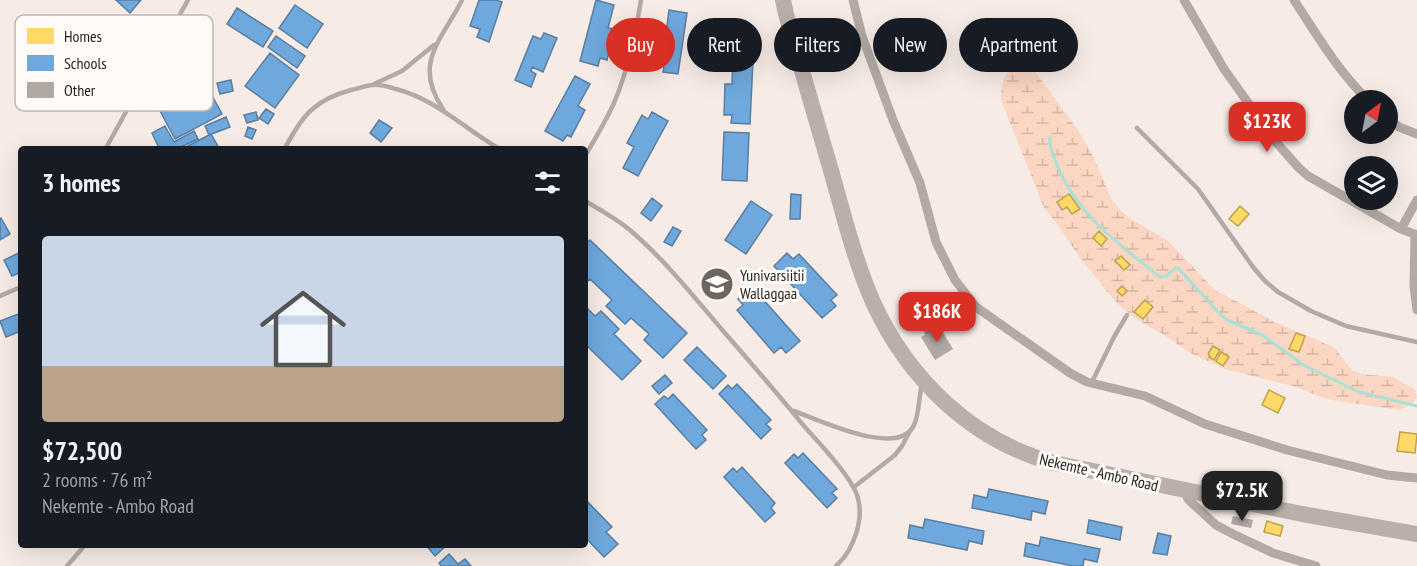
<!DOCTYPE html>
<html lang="en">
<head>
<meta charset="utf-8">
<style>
	:root { --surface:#171b24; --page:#242831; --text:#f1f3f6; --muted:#9ea1a6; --accent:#d93025 }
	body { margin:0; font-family:"PT Sans Narrow",sans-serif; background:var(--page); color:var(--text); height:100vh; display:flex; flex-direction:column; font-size:22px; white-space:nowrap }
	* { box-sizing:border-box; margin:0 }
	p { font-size:20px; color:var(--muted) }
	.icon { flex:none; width:33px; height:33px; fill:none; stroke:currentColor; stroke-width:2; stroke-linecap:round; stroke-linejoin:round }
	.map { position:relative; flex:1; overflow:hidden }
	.sheet { position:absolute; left:18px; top:146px; width:570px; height:402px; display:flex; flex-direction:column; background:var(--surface); border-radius:6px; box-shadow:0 6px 24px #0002 }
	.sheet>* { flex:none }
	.banner { position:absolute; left:606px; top:18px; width:570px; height:54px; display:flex; gap:12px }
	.needle { width:39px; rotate:32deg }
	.fabs { position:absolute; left:1344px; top:90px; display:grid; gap:12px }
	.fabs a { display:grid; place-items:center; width:54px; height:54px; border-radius:50%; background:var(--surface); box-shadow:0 6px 24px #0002; font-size:30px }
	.price { position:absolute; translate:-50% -51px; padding:0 14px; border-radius:12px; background:var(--accent); color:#fff; font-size:20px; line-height:39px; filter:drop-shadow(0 2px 3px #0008) }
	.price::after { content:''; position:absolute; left:50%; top:36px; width:18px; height:14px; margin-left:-9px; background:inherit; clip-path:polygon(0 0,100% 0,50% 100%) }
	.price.on { background:#222; color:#fff }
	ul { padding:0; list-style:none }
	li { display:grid; align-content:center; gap:12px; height:318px; padding:0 24px }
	li span { display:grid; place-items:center; height:186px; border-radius:6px; color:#555 }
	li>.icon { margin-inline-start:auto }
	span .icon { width:108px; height:108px; fill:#fffc; stroke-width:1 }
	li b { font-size:26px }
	h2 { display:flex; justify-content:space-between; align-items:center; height:72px; padding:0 24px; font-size:26px }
	.tag { padding:0 21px; border-radius:27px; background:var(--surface); box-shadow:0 6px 24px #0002; font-size:21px; line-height:54px }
	.tag.on { background:var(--accent); color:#fff }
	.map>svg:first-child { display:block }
	.wetland { fill:url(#wetland-marsh) }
	.homes { fill:#ffd966; stroke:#bda14f; stroke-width:1.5 }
	.schools { fill:#6fa8dc; stroke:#587ea2; stroke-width:1.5 }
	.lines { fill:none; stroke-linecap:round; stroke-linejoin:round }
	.stream { stroke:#a8e1d6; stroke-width:3 }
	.building { fill:#b1a8a4 }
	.lane { stroke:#b3aaa4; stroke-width:4.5 }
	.street { stroke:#b3aaa4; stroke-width:9 }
	.highway { stroke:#bbb0a9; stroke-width:16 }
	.labels { text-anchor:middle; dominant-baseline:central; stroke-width:6; stroke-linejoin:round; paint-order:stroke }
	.poi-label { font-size:16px; fill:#241d19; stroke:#fefaf8; text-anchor:start }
	.street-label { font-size:16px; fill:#241d19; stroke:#fefaf8 }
	.key { fill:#fefaf8; stroke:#bdb8b5; stroke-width:1.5 }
	.key-label { font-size:16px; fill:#241d19 }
</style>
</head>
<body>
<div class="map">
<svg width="1417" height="566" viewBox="0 0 1417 566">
	<defs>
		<pattern id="wetland-marsh" width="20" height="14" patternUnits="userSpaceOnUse" patternTransform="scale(1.5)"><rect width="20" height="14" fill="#fad6c3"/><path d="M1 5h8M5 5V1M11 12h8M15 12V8" fill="none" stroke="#d6b7a7"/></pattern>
	</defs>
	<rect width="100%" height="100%" fill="#f6ebe5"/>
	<path class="wetland" d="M1018 63 1026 65 1036 73 1078 130 1093 156 1112 200 1120 210 1128 217 1168 241 1215 290 1273 321 1335 348 1346 363 1352 370 1361 374 1393 377 1415 390 1417 397 1412 404 1399 410 1337 401 1324 398 1293 386 1225 369 1188 352 1166 336 1144 324 1122 308 1111 296 1080 258 1057 224 1044 208 1001 100C1001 83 1003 73 1018 63Z"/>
	<path class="homes" d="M1069 194 1080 209 1072 214 1067 207 1062 210 1057 202Z
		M1240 206 1249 214 1238 226 1229 219Z
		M1099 231 1107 239 1101 246 1093 238Z
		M1121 256 1130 265 1124 270 1115 261Z
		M1122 286 1127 291 1122 296 1117 291Z
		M1145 300 1153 307 1143 319 1134 312Z
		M1296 333 1305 336 1299 352 1289 349Z
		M1213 346 1220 350 1214 360 1209 357 1210 356 1208 354Z
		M1221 352 1229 357 1223 366 1216 361Z
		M1269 390 1285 398 1278 413 1262 405Z
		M1400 432 1417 434 1415 453 1397 451Z
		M1267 521 1283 526 1280 536 1264 532Z"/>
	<path class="schools" d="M116 0H141L130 13Z
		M479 0H496L502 2 489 42 477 37 480 29 470 26Z
		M596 0 614 5 608 28 615 29 607 60 600 58 598 66 580 61Z
		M295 5 323 24 307 48 279 28Z
		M237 8 273 31 263 47 227 24Z
		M669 10 687 13 678 74 663 72 664 66 655 64 660 33 666 34Z
		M544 33 557 38 543 72 532 67 531 71 536 74 531 87 515 80 533 36 541 39Z
		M276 36 305 56 297 68 268 47Z
		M270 53 299 75 275 108 245 86Z
		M733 59 753 60 750 124 731 123 732 115H724L725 84H732Z
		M197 68 222 114 175 139 150 92Z
		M575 76 590 84 578 106 585 110 571 137 567 135 563 141 545 131Z
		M231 80 233 91 220 94 217 83Z
		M266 109 274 114 268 124 259 118Z
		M256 112 258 120 247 123 244 115Z
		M652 112 668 121 638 176 623 168 634 147 627 143 642 115 648 119Z
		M226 117 230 127 209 135 205 126Z
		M379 120 392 128 381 142 370 133Z
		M165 126 174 142 194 131 198 139 179 148H159L152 133Z
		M248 127 256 130 252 139 245 136Z
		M724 132 749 133 747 181 722 180Z
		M211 134 219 148H184Z
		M791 194 801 195 800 219H790Z
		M652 198 662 206 651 221 641 213Z
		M751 201 772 215 746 254 725 240Z
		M1 218 10 234 0 240V219Z
		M673 227 681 231 672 246 664 242Z
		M590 240 687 333 663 358 644 340 649 334 631 318 625 324 606 306 612 300 590 279 585 284V244Z
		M21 252V272L12 276 4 260Z
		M787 253 793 259 799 254 837 295 831 300 836 306 822 318 774 266Z
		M752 287 800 341 786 353 781 347 774 353 737 310 743 305 738 299Z
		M585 306 595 316 601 311 619 329 614 334 641 361 622 380 585 344Z
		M21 313V331L6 337 0 321Z
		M697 347 726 376 713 389 684 360Z
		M665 375 672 383 659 394 652 386Z
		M737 384 771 420 766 424 771 429 761 439 719 394 728 385 732 389Z
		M673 394 707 430 702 435 706 440 696 449 655 404 664 396 668 399Z
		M803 453 837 489 832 493 837 498 827 508 785 463 794 454 798 458Z
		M742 467 775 503 771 508 775 513 765 522 724 477 733 468 737 472Z
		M989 489 1048 501 1045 514 1032 511 1031 520 972 508 974 495 987 498Z
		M585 499 612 527 606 532 618 544 604 557 585 537Z
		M925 519 984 531 982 544 969 541 967 550 908 538 910 525 923 528Z
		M1089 520 1122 527 1120 540 1087 533Z
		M1158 533 1171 536 1167 555 1153 553Z
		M1041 537 1100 549 1097 562 1084 559 1083 566H1073L1024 556 1026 543 1039 546Z
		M425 544H448L435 556Z
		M449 554 458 564 465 559 471 566H441L439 563Z"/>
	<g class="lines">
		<path class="stream" d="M1050 138C1049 148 1054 156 1057 165 1077 215 1120 245 1160 277L1167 276 1175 268 1179 269 1218 312 1227 320 1262 335 1305 366 1359 392 1417 406"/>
	</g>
	<path class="building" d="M939 326 953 349 935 360 921 337 925 335 924 332 930 328 931 330Z
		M1233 516 1253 520 1251 528 1231 524Z"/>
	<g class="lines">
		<path class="lane" d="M374 84 402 71 434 45
			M443 109C412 63 442 40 462 0
			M1137 128 1198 189 1253 267 1265 281 1278 292 1311 311 1346 326 1417 342
			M106 148 188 0
			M285 148C302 116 314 100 351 90 358 89 366 85 373 85 380 84 389 87 396 89 435 99 464 128 498 148
			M585 156C595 139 606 121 614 103 628 70 635 35 641 0
			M585 201C601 210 617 219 631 231 666 261 694 297 724 332 751 363 778 394 804 426 819 443 850 475 857 495 865 518 854 550 836 566
			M0 296 21 287
			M1091 384 1114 337 1127 315
			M794 411C817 419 899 459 914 425 919 415 919 396 922 384
			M854 487 895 455 902 446 909 433
			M67 566 86 544"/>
		<path class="street" d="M853 0 862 36 893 120 920 183 936 242 955 280 976 307 1070 373 1087 382 1145 396 1205 424 1287 450 1387 475 1417 478
			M1184 0 1224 69 1276 142 1298 167 1308 176 1401 229 1417 235
			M1294 0C1317 35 1338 71 1368 100
			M1388 119 1399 127 1417 134
			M1401 229 1417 200
			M1415 234 1414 286 1417 310
			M1185 491 1188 499 1192 503 1216 525 1233 534 1273 553 1316 566"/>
		<path class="highway" d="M783 0 786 14C800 65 815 116 830 167 843 212 854 259 873 302 908 379 972 441 1054 463L1302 514 1417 534"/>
	</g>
	<defs>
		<g id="university-disc" transform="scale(1.725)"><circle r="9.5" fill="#6e6560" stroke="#fefaf8"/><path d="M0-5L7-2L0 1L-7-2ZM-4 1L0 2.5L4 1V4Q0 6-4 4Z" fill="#fff"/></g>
	</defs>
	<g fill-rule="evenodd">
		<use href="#university-disc" x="717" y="284"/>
	</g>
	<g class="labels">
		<g class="poi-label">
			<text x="740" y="275">Yunivarsiitii<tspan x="740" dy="18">Wallaggaa</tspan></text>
		</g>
		<g class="street-label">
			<text transform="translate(1099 472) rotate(13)">Nekemte - Ambo Road</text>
		</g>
	</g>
	<rect x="15" y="15" width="198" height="96" rx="9" class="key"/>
	<rect x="27" y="28" width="27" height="16" fill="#ffd966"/>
	<rect x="27" y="55" width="27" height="16" fill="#6fa8dc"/>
	<rect x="27" y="82" width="27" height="16" fill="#b1a8a4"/>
	<g class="key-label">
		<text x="64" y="42">Homes</text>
		<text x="64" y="69">Schools</text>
		<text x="64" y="96">Other</text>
	</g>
</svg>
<div class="fabs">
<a><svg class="needle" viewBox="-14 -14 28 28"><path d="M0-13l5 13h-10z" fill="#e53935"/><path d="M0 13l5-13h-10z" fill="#9ea1a6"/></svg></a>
<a><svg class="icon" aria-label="layers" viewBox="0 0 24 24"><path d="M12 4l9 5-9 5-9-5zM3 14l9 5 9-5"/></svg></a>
</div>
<b class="price" style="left:1267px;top:153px">$123K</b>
<b class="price" style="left:937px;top:343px">$186K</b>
<b class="price on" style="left:1242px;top:522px">$72.5K</b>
<div class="banner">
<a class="tag on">Buy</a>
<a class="tag">Rent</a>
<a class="tag">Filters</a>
<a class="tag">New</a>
<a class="tag">Apartment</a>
</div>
<section class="sheet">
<h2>3 homes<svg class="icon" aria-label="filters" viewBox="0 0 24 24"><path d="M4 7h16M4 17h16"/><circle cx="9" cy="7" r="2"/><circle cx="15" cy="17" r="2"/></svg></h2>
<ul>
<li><span style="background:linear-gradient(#c9d6e8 70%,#b9a48a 0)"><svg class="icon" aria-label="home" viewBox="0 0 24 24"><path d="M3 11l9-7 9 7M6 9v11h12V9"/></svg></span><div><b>$72,500</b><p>2 rooms · 76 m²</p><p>Nekemte - Ambo Road</p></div></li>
</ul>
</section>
</div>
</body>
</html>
